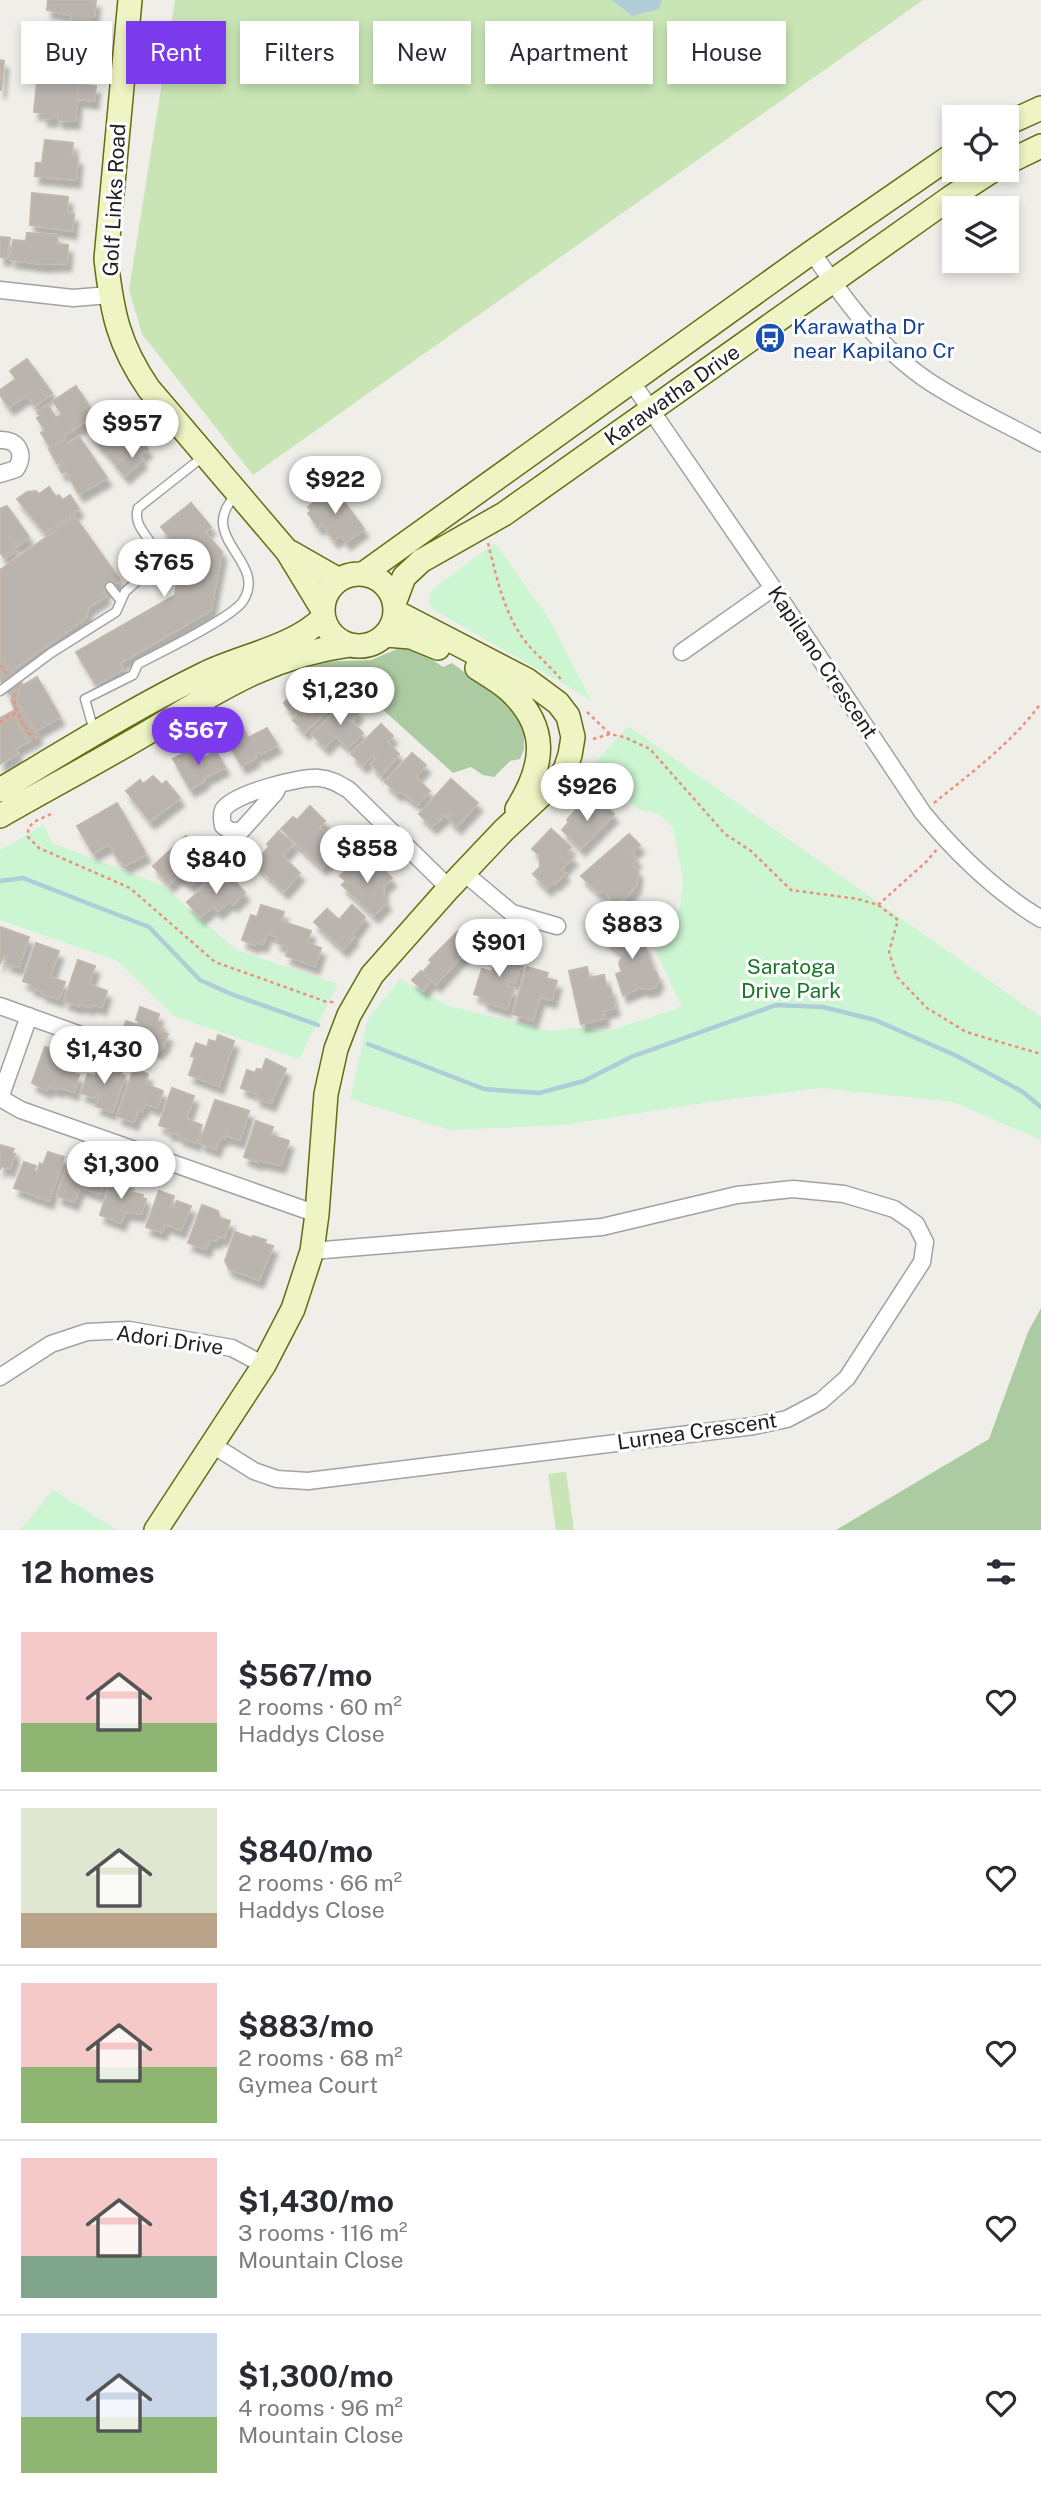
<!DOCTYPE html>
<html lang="en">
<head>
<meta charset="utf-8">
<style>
	:root { --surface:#fff; --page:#f2f2f3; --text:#2b2b33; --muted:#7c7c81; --line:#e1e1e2; --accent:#7c3aed }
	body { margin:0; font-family:"Public Sans",sans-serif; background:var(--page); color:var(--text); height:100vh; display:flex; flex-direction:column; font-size:26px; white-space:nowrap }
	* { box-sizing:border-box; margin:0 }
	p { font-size:23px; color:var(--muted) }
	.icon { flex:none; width:38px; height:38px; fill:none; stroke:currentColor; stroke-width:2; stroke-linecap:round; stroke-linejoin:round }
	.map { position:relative; height:1530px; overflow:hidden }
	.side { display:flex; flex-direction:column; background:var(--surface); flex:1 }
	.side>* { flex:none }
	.guide { position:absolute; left:21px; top:21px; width:999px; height:63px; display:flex; gap:14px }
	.tools { position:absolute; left:942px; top:105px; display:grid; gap:14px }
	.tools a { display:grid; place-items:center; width:77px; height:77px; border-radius:0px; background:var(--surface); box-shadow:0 4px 10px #0003; font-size:35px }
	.price { position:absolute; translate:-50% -60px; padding:0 16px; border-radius:24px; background:#fff; color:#222; font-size:23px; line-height:46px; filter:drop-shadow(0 2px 4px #0008) }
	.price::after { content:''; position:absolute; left:50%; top:42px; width:21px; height:16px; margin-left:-10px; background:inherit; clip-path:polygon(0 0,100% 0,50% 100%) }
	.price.selected { background:var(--accent); color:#fff }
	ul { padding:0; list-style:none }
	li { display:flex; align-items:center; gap:21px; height:175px; padding:0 21px }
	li+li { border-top:2px solid var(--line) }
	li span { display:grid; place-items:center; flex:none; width:196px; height:140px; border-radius:0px; color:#555 }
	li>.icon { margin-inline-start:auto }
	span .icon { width:84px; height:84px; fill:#fffc; stroke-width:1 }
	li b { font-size:30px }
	h2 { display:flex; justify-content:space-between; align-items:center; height:84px; padding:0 21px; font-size:30px }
	.pill { padding:0 24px; border-radius:0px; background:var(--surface); box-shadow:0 4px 10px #0003; font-size:24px; line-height:63px }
	.pill.selected { background:var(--accent); color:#fff }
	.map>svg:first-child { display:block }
	.grass { fill:#c9e5b5 }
	.forest { fill:#accba2 }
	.park { fill:#ccf5d1 }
	.water { fill:#aecdd9 }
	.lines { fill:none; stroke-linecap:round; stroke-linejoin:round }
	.stream { stroke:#aecdd9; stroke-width:4.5 }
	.building { fill:#bab4af; stroke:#c1b7ac; stroke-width:2; filter:url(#shadow) }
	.lane-casing { stroke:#a2a2a2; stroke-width:11 }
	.street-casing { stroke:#a2a2a2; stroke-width:19 }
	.secondary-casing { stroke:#606f11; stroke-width:26 }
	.path { stroke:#ec907e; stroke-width:2.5; stroke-dasharray:3.5 3.5; stroke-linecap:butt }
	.lane { stroke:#fff; stroke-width:8 }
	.street { stroke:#fff; stroke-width:16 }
	.secondary { stroke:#eef4c3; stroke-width:23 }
	.labels { text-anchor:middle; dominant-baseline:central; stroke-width:6; stroke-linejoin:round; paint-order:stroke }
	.street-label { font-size:21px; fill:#212121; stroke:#fff }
	.transit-label { font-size:21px; fill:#164399; stroke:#fff; text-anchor:start }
	.park-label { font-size:21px; fill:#187625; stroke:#fff }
</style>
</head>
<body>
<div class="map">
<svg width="1041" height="1530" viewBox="0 0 1041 1530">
	<defs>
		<filter id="shadow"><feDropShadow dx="4.5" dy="8" stdDeviation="2" flood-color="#0004"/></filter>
	</defs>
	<rect width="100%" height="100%" fill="#f0eee9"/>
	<path class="grass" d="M175 0H923L253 475 142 334 129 290Z
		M566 1472 574 1530H556L548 1474Z"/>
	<path class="forest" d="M402 647 421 652 443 667 452 663 471 677 512 700 524 726V749L520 759 510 761 494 777 483 775 471 767 453 773 341 672 303 678 301 673 314 662 371 660Z
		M1041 1308V1530H836L989 1439 1028 1332Z"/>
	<path class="park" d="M495 543 548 617 591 700 436 611 429 604V595L435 587Z
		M628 726 1041 1017V1140L953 1102 821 1088 709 1102 564 1125 450 1130 350 1099 368 1019 400 979 449 1006 550 1031 578 1028 609 1031 682 1007 653 946 680 909 683 879 673 827 659 814 640 810 594 773H586Z
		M44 825 52 843 162 885 236 950 338 984 299 1059 174 1016 118 961 0 920V850Z
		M53 1490 117 1530H20Z"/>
	<path class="water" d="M612 0H662L659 9 632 16Z"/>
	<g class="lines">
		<path class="stream" d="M0 881 23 878 149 927 200 980 231 994 318 1025
			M368 1044 484 1089 539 1093 584 1081 631 1057 776 1005 823 1007 875 1020 957 1056 1023 1092 1041 1107"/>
	</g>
	<path class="building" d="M48 0H96L94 17H90L89 27 71 26 72 15 47 10Z
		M71 28 85 29 84 71 80 70 79 80 58 78 59 75 43 73 45 50 60 52 62 31 70 32Z
		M0 60 4 61 1 90H0Z
		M46 81 79 84 75 121 58 120V114L54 113 53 119 43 118V112H34L37 82 45 83Z
		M79 84 96 86 94 101 77 99Z
		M45 140 73 143 72 156 78 157 76 180 35 176 36 163H42Z
		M32 193 68 197 67 213 74 214 72 231 30 225Z
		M27 233 57 235V244L68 245 67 263 42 264 11 260 13 240 26 241Z
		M0 237 10 238 7 258 0 257Z
		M27 359 52 393 35 406 27 395 9 407 0 395V390L16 379 10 371Z
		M76 386 88 404 85 407 92 417 63 436 64 439 51 448 41 433 45 430 37 418 40 416 37 412 48 405 56 418 62 414 53 401Z
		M119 415 125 421 98 444 89 431 107 417 110 421Z
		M125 421 129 427 121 435 125 439 108 454 98 444Z
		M137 436 142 442 116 465 108 454 125 439 128 443Z
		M79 437 107 478 79 494 66 471 62 473 59 467 64 464 62 460 57 463 49 449 64 440 67 444Z
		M142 442 148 449 139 456 143 460 125 476 116 465Z
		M49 487 56 497 59 495 63 500 70 495 79 509 45 533 17 499 27 492 36 491 39 494Z
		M334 488 364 529 346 542 341 535 334 540 322 524 318 527 308 513 311 511 308 507Z
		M191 503 211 527 205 532 222 552 211 610 120 663 123 669 96 685 76 652 175 595 182 553 161 527Z
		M7 506 29 537 17 546 15 543 11 546 15 551 4 558 0 552V509Z
		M75 517 120 580 103 592 106 596 88 608 86 618 12 670 0 653V570Z
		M0 653 10 668 0 676Z
		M10 668 23 685 10 694 0 680V676Z
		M37 677 60 717 34 732 15 701 19 688Z
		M301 686 313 697 321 689 335 703 305 732 293 720 298 716 295 713 293 715 284 703Z
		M14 688 20 690 17 700 23 711 0 724V718L15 710 11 701Z
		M347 700 359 712 351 721 363 733 348 747 335 736 325 747 312 734Z
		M23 710 38 736 28 742 13 716Z
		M14 714 29 741 15 749 18 754 0 764V722Z
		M239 722 248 738 267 728 277 745 261 754 260 751 254 755 256 758 242 766 222 732Z
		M381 724 393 736 387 742 399 754 381 775 371 764 377 758 373 754 363 765 351 754Z
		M189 750 195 763 216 751 225 767 202 779 204 781 190 789 173 759Z
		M412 753 426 765 415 777 430 791 418 804 400 791 397 793 385 782Z
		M153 776 162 785 166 781 180 798 150 821 126 791 140 780 143 784Z
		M451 779 478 803 457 826 448 818 452 813 450 811 432 826 419 814Z
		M599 800 614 814 581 848 562 830 569 822 567 820 577 809 584 815Z
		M117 803 146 854 126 865 118 859 109 844 93 853 77 826Z
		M310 806 325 821 319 827 325 833 323 835 332 844 329 847 335 853 322 867 281 829 293 817 297 820Z
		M551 829 571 847 566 852 573 857 561 870 565 873 555 883 553 881 547 888 533 874 540 867 539 855 532 849Z
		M279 831 293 844 282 856 300 873 284 891 255 864 269 846 267 844Z
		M629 834 640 845 631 853 637 859 632 864 638 871 636 886 617 906 603 890 599 893 581 876Z
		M186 836 198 849 188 858 191 860 193 858 206 871 191 885 179 875 169 884 153 866Z
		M357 859 371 871 377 864 392 878 383 887 384 900 387 902 374 915 342 885 346 881 340 876Z
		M217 875 226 885 233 879 245 893 233 904 230 901 218 911 213 906 200 917 187 902Z
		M261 905 284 912 281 921 311 931 307 943 321 948 315 966 286 956 289 947 276 942 278 937 267 933 263 944 256 942 255 945 242 940 251 915 257 917Z
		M352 905 365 917 352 935 354 937 343 949 314 922 327 909 339 920Z
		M618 922 645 946 653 970 656 972 659 980 655 987 646 989 641 987 623 995 616 974 622 972 619 963 623 955 604 938Z
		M0 927 29 937 19 967 6 963 8 957 4 956 0 963Z
		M458 931 473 944 436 984 423 972 432 962 429 960Z
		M36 943 59 951 50 977 65 982 59 999 42 993 43 991 30 987 32 984 23 981Z
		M499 947 517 952 515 956 519 958 518 962 521 963 515 983 508 980 506 986 514 988 507 1009 483 1001 484 997 474 994 482 969 492 972Z
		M78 960 95 966 89 984 107 991 102 1007 91 1004 90 1007 80 1004 79 1006 64 1001Z
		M527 967 548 973 546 978 557 981 552 1000 540 997 533 1020 513 1014Z
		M587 967 589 978 604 975 607 988 610 987 615 1008 603 1011 605 1018 581 1024 569 971Z
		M421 971 431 980 423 990 412 980Z
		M140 1007 159 1014 157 1021 162 1023 159 1031 168 1034 163 1047 161 1046 159 1051 120 1038 126 1021 138 1025 139 1021 136 1020Z
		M218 1035 234 1041 219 1086 189 1075 195 1057 191 1056 196 1043 207 1047 209 1040 216 1042Z
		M45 1047 62 1052 57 1068 79 1075 74 1092 59 1087 58 1089 48 1086 47 1090 32 1083Z
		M266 1059 286 1069 271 1103 256 1098 258 1094 241 1088 247 1070 255 1073 257 1069 262 1070Z
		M100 1063 122 1071 121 1075 125 1076 112 1112 96 1106 100 1096 95 1094 94 1098 81 1093 88 1074 95 1076Z
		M134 1069 148 1074 145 1084 163 1091 157 1108 145 1103 142 1111 138 1110 134 1122 117 1116Z
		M172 1088 194 1096 186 1119 202 1125 196 1143 179 1137 180 1134 167 1132 168 1128 159 1125Z
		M215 1100 249 1111 240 1140 227 1136 229 1130 227 1129 224 1138 220 1137 216 1149 200 1143Z
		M256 1121 273 1127 270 1135 289 1141 281 1165 259 1160 258 1162 244 1157Z
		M0 1145 14 1149 12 1153 15 1154 10 1169 2 1166 0 1169Z
		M48 1152 64 1157 49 1201 14 1188 24 1162 36 1166 34 1171 37 1172 40 1163 43 1165Z
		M70 1159 86 1165 85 1167 94 1170 93 1173 106 1177 100 1194 80 1187 74 1202 57 1196Z
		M113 1175 129 1181 125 1191 143 1195 142 1198 146 1199 141 1214 125 1212 121 1223 100 1215Z
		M159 1191 174 1196 170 1207 174 1208 177 1201 191 1206 181 1230 165 1224 162 1232 146 1227Z
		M202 1205 218 1211 220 1218 230 1221 224 1238 218 1236 216 1241 210 1239 206 1249 188 1243Z
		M235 1232 252 1238 253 1236 266 1240 264 1243 273 1246 259 1280 229 1269 225 1261Z"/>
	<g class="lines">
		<g class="lane-casing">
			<path id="lane" d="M110 587 121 601
				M0 691 51 653 116 612 125 592 157 563C159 540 131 531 138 508L204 456
				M94 731 85 699 133 675 138 664C159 653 232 618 243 601 269 561 194 538 236 495"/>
		</g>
		<g class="street-casing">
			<path id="street" d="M812 252C847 304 886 357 941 389 973 409 1008 425 1041 443
				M0 290 73 298 110 295
				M631 381 773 588 923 813C957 854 995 891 1041 919
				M0 440C18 439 26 454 16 469L0 474
				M682 652 773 588
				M279 785 275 793 241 831H231L223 826C222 821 221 815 223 810 232 794 301 776 319 778 331 779 339 784 349 790L449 888
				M463 872 512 913 557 926
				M0 1006 89 1038
				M29 1016 0 1098 21 1110 317 1214
				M0 1377 51 1344 87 1332 129 1330 232 1348 264 1365
				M211 1444 254 1471 277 1479 308 1481 754 1426 787 1419 821 1401 847 1378 922 1262 925 1242 916 1224 894 1209 844 1194 793 1189 737 1195 602 1227 312 1251"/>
		</g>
		<g class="secondary-casing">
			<path id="secondary" d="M130 0 106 259C112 312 118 344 149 389L287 551 323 610
				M1006 124 1041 108
				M1006 163 1041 146
				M290 552 339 580
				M323 610a36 36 0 1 1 72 0a36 36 0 1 1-72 0Z
				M363 574 812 252 954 154
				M395 601 404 577 421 561 504 514 950 198 993 170
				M386 635 411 637 438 648
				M477 668C488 675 500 682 509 690 550 728 544 766 517 809
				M0 790C67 750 134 708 204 674 243 655 292 648 323 618
				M0 816C47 789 94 764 140 737 210 696 266 656 349 645
				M156 1530 264 1365 293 1309 312 1251 317 1214 326 1094 336 1049 349 1015 372 975 449 888 504 830 551 786 565 770 570 755 573 737 568 716 558 703 527 680 396 612"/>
		</g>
		<path class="path" d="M488 543C496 575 503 609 522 637 533 653 551 666 563 682
			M0 665 6 673
			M15 694C11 710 28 730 36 744
			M587 712 610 734 624 737 650 749 725 834 751 851 791 890 858 899 878 905 898 920 889 952 897 977 927 1008 966 1032 1041 1054
			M0 722 17 712
			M593 739 610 734
			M934 803C972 772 1012 743 1041 703
			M51 814C39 820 26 822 28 837L39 848 130 888 215 962 327 1002H336
			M878 905 927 861 937 849"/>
		<use href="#lane" class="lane"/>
		<use href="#street" class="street"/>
		<use href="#secondary" class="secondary"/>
	</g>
	<defs>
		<g id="bus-disc" transform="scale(1.575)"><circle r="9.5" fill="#1a4fb4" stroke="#fff"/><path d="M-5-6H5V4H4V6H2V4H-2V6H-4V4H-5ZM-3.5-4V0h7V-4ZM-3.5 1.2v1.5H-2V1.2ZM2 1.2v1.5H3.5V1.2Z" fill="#fff"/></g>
	</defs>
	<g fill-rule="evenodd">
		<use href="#bus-disc" x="770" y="338"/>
	</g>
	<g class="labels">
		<g class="street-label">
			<text transform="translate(114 200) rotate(-87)">Golf Links Road</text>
			<text transform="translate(672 395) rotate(-35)">Karawatha Drive</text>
			<text transform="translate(823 662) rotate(56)">Kapilano Crescent</text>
			<text transform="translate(170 1340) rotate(8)">Adori Drive</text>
			<text transform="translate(697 1431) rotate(-8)">Lurnea Crescent</text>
		</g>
		<g class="transit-label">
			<text x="793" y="326">Karawatha Dr<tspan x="793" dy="24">near Kapilano Cr</tspan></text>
		</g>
		<g class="park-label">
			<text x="791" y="966">Saratoga<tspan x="791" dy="24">Drive Park</tspan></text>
		</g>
	</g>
</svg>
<div class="tools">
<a><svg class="icon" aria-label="locate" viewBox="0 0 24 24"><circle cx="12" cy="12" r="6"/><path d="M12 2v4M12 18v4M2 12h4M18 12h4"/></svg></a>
<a><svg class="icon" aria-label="layers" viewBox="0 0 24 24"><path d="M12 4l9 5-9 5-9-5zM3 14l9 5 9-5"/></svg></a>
</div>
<b class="price" style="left:132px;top:460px">$957</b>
<b class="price" style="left:335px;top:516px">$922</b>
<b class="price" style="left:164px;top:599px">$765</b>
<b class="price" style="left:340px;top:727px">$1,230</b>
<b class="price selected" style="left:198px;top:767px">$567</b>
<b class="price" style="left:587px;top:823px">$926</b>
<b class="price" style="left:367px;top:885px">$858</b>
<b class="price" style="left:216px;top:896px">$840</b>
<b class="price" style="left:632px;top:961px">$883</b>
<b class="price" style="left:499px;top:979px">$901</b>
<b class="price" style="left:104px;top:1086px">$1,430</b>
<b class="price" style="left:121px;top:1201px">$1,300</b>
<div class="guide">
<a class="pill">Buy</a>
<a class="pill selected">Rent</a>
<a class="pill">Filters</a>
<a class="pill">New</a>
<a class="pill">Apartment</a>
<a class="pill">House</a>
</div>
</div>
<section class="side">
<h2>12 homes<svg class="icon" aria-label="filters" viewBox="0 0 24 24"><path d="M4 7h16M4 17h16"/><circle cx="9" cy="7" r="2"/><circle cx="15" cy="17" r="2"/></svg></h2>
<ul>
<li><span style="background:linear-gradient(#f6c9c9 65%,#8fb573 0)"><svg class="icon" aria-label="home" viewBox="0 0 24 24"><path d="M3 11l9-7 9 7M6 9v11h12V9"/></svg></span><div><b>$567/mo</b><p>2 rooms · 60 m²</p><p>Haddys Close</p></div><svg class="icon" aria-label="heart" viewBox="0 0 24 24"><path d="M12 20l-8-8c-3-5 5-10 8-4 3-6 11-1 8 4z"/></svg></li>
<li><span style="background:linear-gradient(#dfe7d0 75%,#b9a48a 0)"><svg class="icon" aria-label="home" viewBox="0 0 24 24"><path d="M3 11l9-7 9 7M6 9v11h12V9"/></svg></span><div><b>$840/mo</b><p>2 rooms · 66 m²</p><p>Haddys Close</p></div><svg class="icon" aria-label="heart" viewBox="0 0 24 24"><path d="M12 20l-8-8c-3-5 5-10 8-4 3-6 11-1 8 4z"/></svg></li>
<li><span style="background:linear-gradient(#f6c9c9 60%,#8fb573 0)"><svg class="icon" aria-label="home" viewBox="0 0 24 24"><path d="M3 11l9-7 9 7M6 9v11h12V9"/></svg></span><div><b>$883/mo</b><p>2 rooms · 68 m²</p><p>Gymea Court</p></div><svg class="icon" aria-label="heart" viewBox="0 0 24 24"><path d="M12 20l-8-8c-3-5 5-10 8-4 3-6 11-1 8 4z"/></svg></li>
<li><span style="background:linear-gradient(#f6c9c9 70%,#7fa58c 0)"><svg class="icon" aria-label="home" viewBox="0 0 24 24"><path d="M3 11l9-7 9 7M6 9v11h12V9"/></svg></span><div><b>$1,430/mo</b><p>3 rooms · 116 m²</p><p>Mountain Close</p></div><svg class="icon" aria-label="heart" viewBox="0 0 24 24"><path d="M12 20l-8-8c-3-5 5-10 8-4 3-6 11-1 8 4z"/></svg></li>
<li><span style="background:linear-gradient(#c9d6e8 60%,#8fb573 0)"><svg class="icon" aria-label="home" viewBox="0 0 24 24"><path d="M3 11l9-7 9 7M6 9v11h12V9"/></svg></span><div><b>$1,300/mo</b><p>4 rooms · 96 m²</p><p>Mountain Close</p></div><svg class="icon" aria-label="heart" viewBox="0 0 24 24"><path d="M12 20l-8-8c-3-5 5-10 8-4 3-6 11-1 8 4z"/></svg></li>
</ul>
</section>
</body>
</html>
